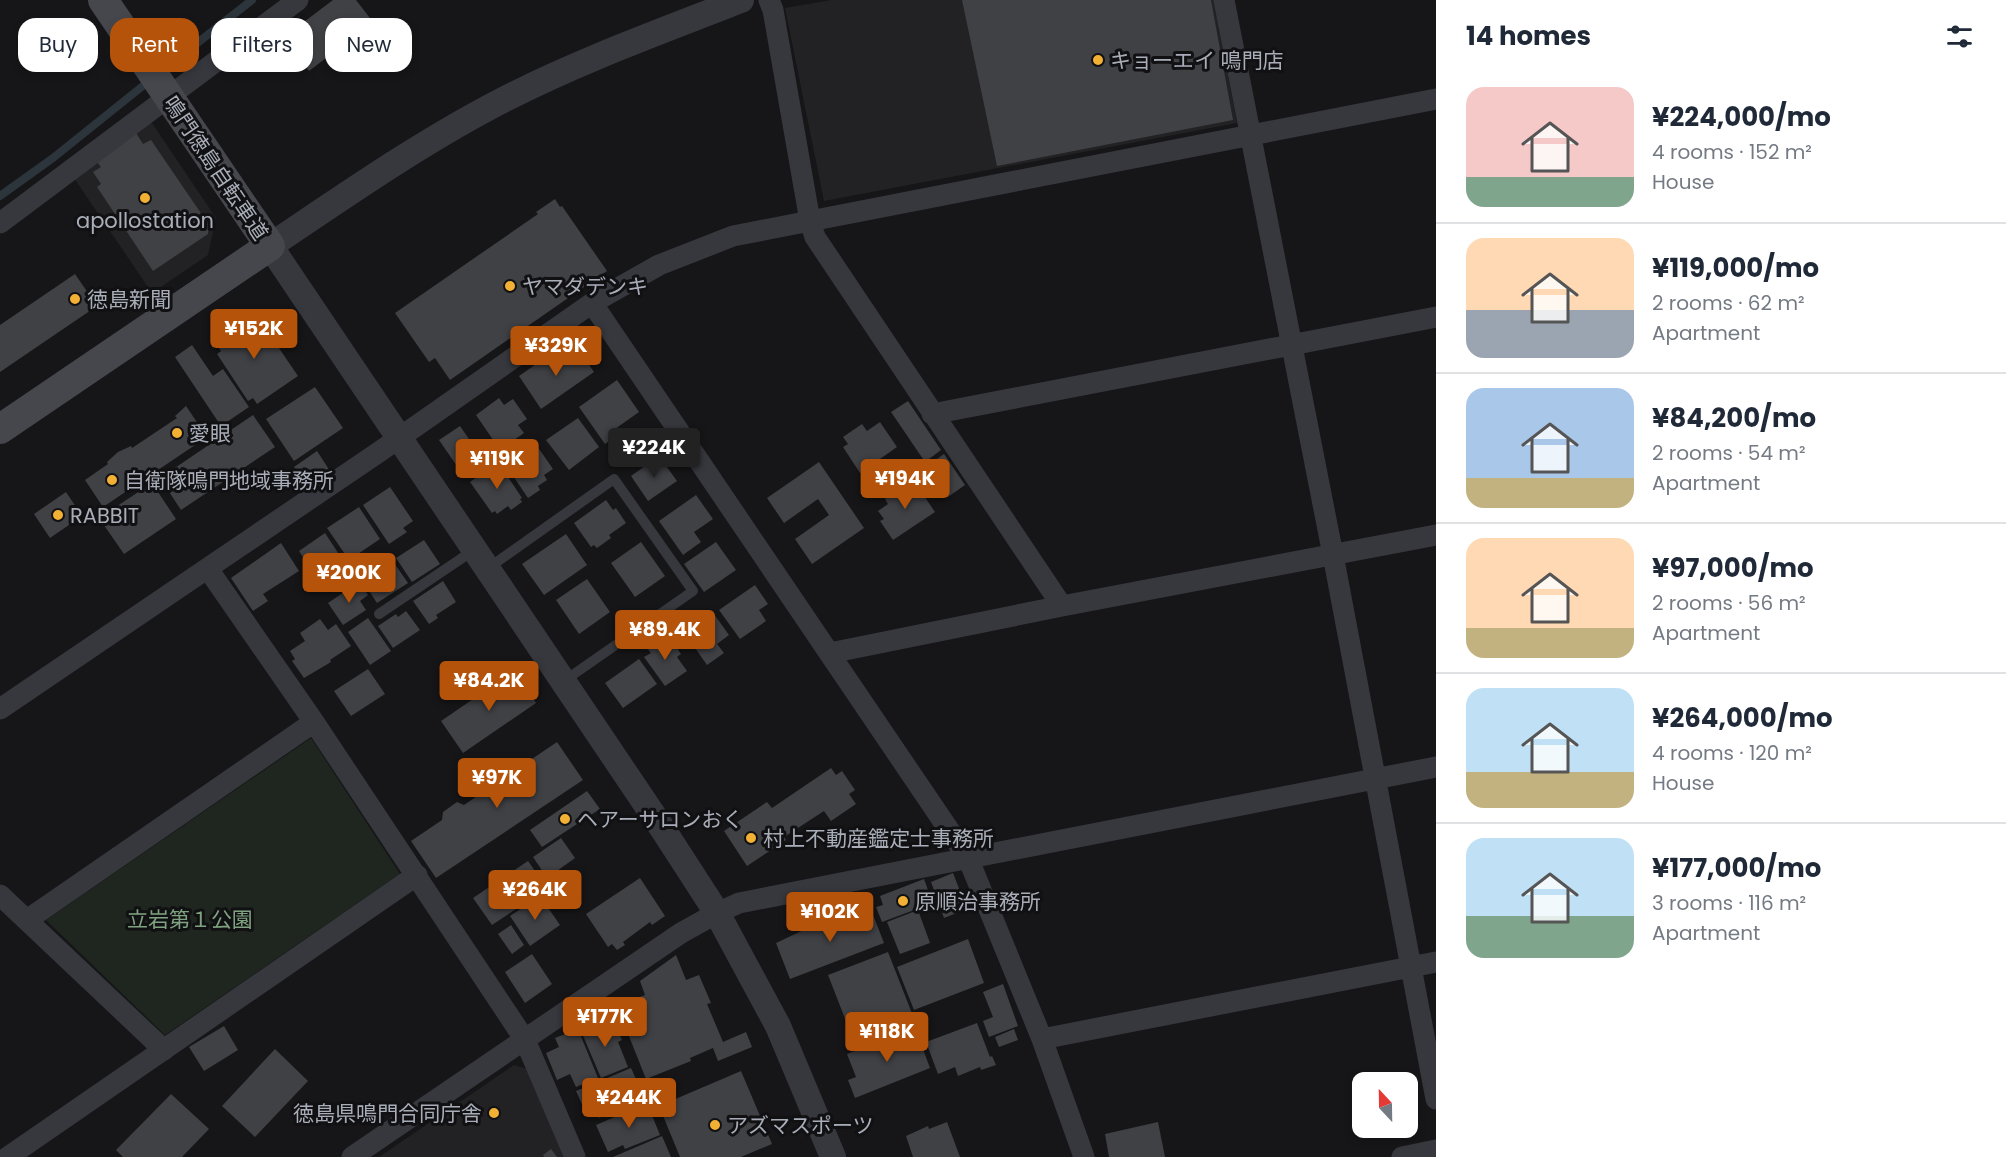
<!DOCTYPE html>
<html lang="en">
<head>
<meta charset="utf-8">
<style>
	:root { --surface:#fff; --page:#f6f6f7; --text:#1f2937; --muted:#747a83; --line:#e0e1e3; --accent:#b45309 }
	body { margin:0; font-family:Poppins,"Noto Sans JP",sans-serif; background:var(--page); color:var(--text); height:100vh; display:flex; flex-direction:column; font-size:22px; white-space:nowrap }
	* { box-sizing:border-box; margin:0 }
	p { font-size:20px; color:var(--muted) }
	.icon { flex:none; width:33px; height:33px; fill:none; stroke:currentColor; stroke-width:2; stroke-linecap:round; stroke-linejoin:round }
	.map { position:relative; flex:1; overflow:hidden }
	.panel { display:flex; flex-direction:column; background:var(--surface); width:570px }
	.panel>* { flex:none }
	.guide { position:absolute; left:18px; top:18px; width:570px; height:54px; display:flex; gap:12px }
	.needle { width:39px; rotate:338deg }
	.buttons { position:absolute; left:1352px; top:1072px; display:grid; gap:12px }
	.buttons a { display:grid; place-items:center; width:66px; height:66px; border-radius:12px; background:var(--surface); box-shadow:0 3px 9px #0003; font-size:30px }
	.price { position:absolute; translate:-50% -51px; padding:0 14px; border-radius:6px; background:var(--accent); color:#fff; font-size:20px; line-height:39px; filter:drop-shadow(0 2px 3px #0008) }
	.price::after { content:''; position:absolute; left:50%; top:36px; width:18px; height:14px; margin-left:-9px; background:inherit; clip-path:polygon(0 0,100% 0,50% 100%) }
	.price.current { background:#222; color:#fff }
	ul { padding:0; list-style:none }
	li { display:flex; align-items:center; gap:18px; height:150px; padding:0 30px }
	li+li { border-top:2px solid var(--line) }
	li span { display:grid; place-items:center; flex:none; width:168px; height:120px; border-radius:18px; color:#555 }
	li>.icon { margin-inline-start:auto }
	span .icon { width:72px; height:72px; fill:#fffc; stroke-width:1 }
	li b { font-size:26px }
	h2 { display:flex; justify-content:space-between; align-items:center; height:72px; padding:0 30px; font-size:26px }
	.tag { padding:0 21px; border-radius:18px; background:var(--surface); box-shadow:0 3px 9px #0003; font-size:21px; line-height:54px }
	.tag.current { background:var(--accent); color:#fff }
	main { display:flex; flex:1; min-height:0 }
	.map>svg:first-child { display:block }
	.built { fill:#222225 }
	.green { fill:#1e261f }
	.lines { fill:none; stroke-linecap:round; stroke-linejoin:round }
	.stream { stroke:#2c353c; stroke-width:8 }
	.building { fill:#404145 }
	.service { stroke:#37383d; stroke-width:10 }
	.minor { stroke:#37383d; stroke-width:21 }
	.tertiary { stroke:#37383d; stroke-width:26 }
	.secondary { stroke:#45474d; stroke-width:30 }
	.poi-dot { fill:#f2b134; stroke:#111113; stroke-width:2 }
	.labels { text-anchor:middle; dominant-baseline:central; stroke-width:6; stroke-linejoin:round; paint-order:stroke }
	.poi-label { font-size:21px; fill:#a8adb8; stroke:#111113; text-anchor:start }
	.street-label { font-size:21px; fill:#a8adb8; stroke:#111113 }
	.park-label { font-size:21px; fill:#7fa381; stroke:#111113 }
</style>
</head>
<body>
<main>
<div class="map">
<svg width="1436" height="1157" viewBox="0 0 1436 1157">
	<rect width="100%" height="100%" fill="#161618"/>
	<path class="built" d="M831 0H1214L1237 123 824 201 785 8Z
		M150 120 216 218 208 255 152 293 74 178Z
		M514 1065 527 1069 564 1157H379Z"/>
	<path class="green" d="M311 738 400 874 165 1035 46 920Z"/>
	<g class="lines">
		<path class="stream" d="M159 73 252 0
			M0 196 53 158 149 81"/>
	</g>
	<path class="building" d="M333 0H356L373 22 309 71 284 37Z
		M962 0H1211L1233 120 997 166Z
		M136 133 143 144 151 140 209 225 208 234 153 271 97 187 101 184 93 172 101 167 97 162Z
		M555 199 560 207 562 206 607 271 450 380 435 358 429 362 395 313 538 214 536 212Z
		M75 274 97 306 0 372V325Z
		M255 313 298 376 257 404 253 398 248 401 217 354 221 351 214 341Z
		M192 345 213 376 223 369 249 407 221 426 175 357Z
		M577 347 594 372 541 409 519 376 542 360 544 363 557 355 560 359Z
		M617 380 639 412 615 429 619 434 605 444 579 407Z
		M315 387 343 428 294 461 266 419Z
		M499 398 504 405 513 399 527 419 518 425 524 433 500 450 476 415Z
		M908 401 941 450 925 462 891 412Z
		M186 406 207 437 103 507 85 480 108 464 107 462 118 452 131 446 132 448 177 418 175 416Z
		M253 415 275 447 181 510 160 478Z
		M578 418 599 447 569 470 546 440Z
		M880 422 897 447 860 473 843 447 848 444 843 437 862 424 867 431Z
		M460 426 482 458 461 472 439 440Z
		M535 443 553 469 544 475 547 480 538 486 540 490 528 498 505 464Z
		M317 451 330 471 307 486 294 467Z
		M944 454 965 485 948 497 927 466Z
		M659 456 677 481 648 501 631 476Z
		M498 462 522 498 520 499 522 502 511 510 508 506 497 514 495 511 492 513 470 482Z
		M819 462 864 528 812 564 795 539 829 515 818 499 784 523 767 498Z
		M906 480 911 488 916 484 935 512 893 540 880 521 884 519 878 511 888 504 885 499 893 494 890 490Z
		M152 483 176 519 124 554 99 518Z
		M390 487 413 521 403 528 407 532 389 544 363 505Z
		M66 492 82 516 50 538 34 514Z
		M696 495 713 519 694 532 701 542 683 555 659 521Z
		M606 500 613 510 616 508 626 523 609 535 611 538 597 548 594 545 591 547 574 523Z
		M359 507 380 539 349 560 327 528Z
		M325 533 344 562 318 580 299 551Z
		M566 534 587 565 544 595 522 564Z
		M424 540 440 564 412 582 396 558Z
		M641 542 665 576 635 597 611 563Z
		M716 542 736 570 704 592 684 564Z
		M281 543 299 571 263 594 268 601 253 611 231 578Z
		M392 560 408 583 377 603 362 580Z
		M587 579 610 612 579 634 556 600Z
		M443 581 456 602 436 615 438 618 429 624 413 601Z
		M359 582 368 595 360 601 366 610 343 625 328 603Z
		M755 585 768 604 759 610 766 621 740 639 719 610Z
		M711 610 729 635 717 644 724 653 707 665 686 635 702 623 699 618Z
		M406 611 420 630 393 648 378 626 396 614 398 617Z
		M368 618 391 651 370 665 348 632Z
		M320 619 328 630 336 624 351 646 330 660 331 662 304 678 292 661 295 659 290 651 305 641 300 633Z
		M658 638 663 645 671 639 681 654 677 657 687 671 665 686 644 657 651 653 646 647Z
		M639 659 657 684 623 708 605 683Z
		M368 669 385 694 351 716 334 691Z
		M514 671 536 703 463 753 441 721Z
		M557 742 583 780 436 878 411 841 442 820 443 812 457 802 464 805 504 778V771L519 761 526 763Z
		M831 768 836 775 842 771 855 790 849 794 856 804 831 821 824 811 784 837 786 840 747 866 724 831 767 802 772 808Z
		M587 791 600 809 542 847 530 830Z
		M561 838 575 858 547 878 533 857Z
		M528 861 547 888 492 925 473 898Z
		M953 873 967 909 944 918 931 882Z
		M640 878 665 916 652 925 650 922 623 942 625 945 617 950 612 944 608 947 586 914Z
		M924 879 932 901 924 904 925 906 882 922 876 907 883 905 880 896Z
		M540 896 560 925 530 946 510 916Z
		M870 907 884 943 790 979 776 943 808 928 809 930 838 919V917L854 911 855 913Z
		M918 910 930 943 900 954 887 922Z
		M511 925 524 945 512 954 498 934Z
		M968 939 984 983 914 1010 897 967Z
		M888 952 913 1016 853 1039 828 975Z
		M532 954 552 984 525 1003 505 972Z
		M676 955 686 980 699 975 711 1003 707 1004 723 1042 746 1032 752 1047 718 1061 713 1048 690 1058 691 1061 646 1079 617 1006 645 995 640 981Z
		M1003 984 1018 1026 989 1037 983 1021 993 1017 983 992Z
		M613 1019 622 1040 618 1042 628 1067 601 1078 581 1031Z
		M977 1023 990 1057 992 1056 996 1065 981 1070 980 1067 958 1076 955 1067 938 1074 926 1042Z
		M224 1026 238 1050 204 1071 189 1047Z
		M915 1028 930 1068 855 1098 848 1080 856 1077 847 1054Z
		M578 1029 598 1078 576 1087 570 1074 557 1080 546 1053 559 1047 555 1038Z
		M1014 1029 1018 1040 999 1047 995 1037Z
		M275 1049 308 1081 255 1137 222 1106Z
		M631 1068 641 1090 632 1094 635 1103 599 1118 596 1109 586 1113 576 1091Z
		M741 1071 772 1144 741 1157H680L659 1106Z
		M171 1094 209 1129 182 1157H123L116 1150Z
		M647 1103 660 1135 625 1149 623 1145 608 1152 596 1125Z
		M947 1122 960 1157H913L906 1136 928 1126 929 1129Z
		M1158 1122 1165 1157H1109L1105 1134Z
		M662 1136 671 1157H613Z
		M551 1149 557 1157H544L543 1155Z"/>
	<g class="lines">
		<path class="service" d="M487 569 614 479 693 591 564 681
			M379 614 474 550"/>
		<path class="minor" d="M769 0 773 10 810 221 815 237 1062 606
			M1224 0 1333 555 1436 1099
			M0 223 298 0
			M592 303 968 858 1042 1039 1084 1157
			M932 414 1436 317
			M208 569 314 722 525 1040 575 1157
			M830 653 1062 606 1436 535
			M0 709 379 452 592 303 659 265 733 236 1436 99
			M0 895 164 1050
			M27 920 314 722
			M1042 1039 1436 962
			M8 1157 417 875
			M352 1157 681 933 717 913 739 903 1436 767
			M1402 1157 1436 1150"/>
		<path class="tertiary" d="M741 0C662 31 581 60 505 99 423 141 346 195 270 246L664 831 717 913 778 1026 833 1157"/>
		<path class="secondary" d="M0 429 270 246 103 0"/>
	</g>
	<g class="poi-dot">
		<circle cx="1098" cy="60" r="6"/>
		<circle cx="145" cy="198" r="6"/>
		<circle cx="510" cy="286" r="6"/>
		<circle cx="75" cy="299" r="6"/>
		<circle cx="177" cy="433" r="6"/>
		<circle cx="112" cy="480" r="6"/>
		<circle cx="58" cy="515" r="6"/>
		<circle cx="565" cy="819" r="6"/>
		<circle cx="751" cy="838" r="6"/>
		<circle cx="903" cy="901" r="6"/>
		<circle cx="494" cy="1113" r="6"/>
		<circle cx="715" cy="1125" r="6"/>
	</g>
	<g class="labels">
		<g class="poi-label">
			<text x="1110" y="60">キョーエイ 鳴門店</text>
			<text x="145" y="220" text-anchor="middle">apollostation</text>
			<text x="522" y="286">ヤマダデンキ</text>
			<text x="87" y="299">徳島新聞</text>
			<text x="189" y="433">愛眼</text>
			<text x="124" y="480">自衛隊鳴門地域事務所</text>
			<text x="70" y="515">RABBIT</text>
			<text x="577" y="819">ヘアーサロンおく</text>
			<text x="763" y="838">村上不動産鑑定士事務所</text>
			<text x="915" y="901">原順治事務所</text>
			<text x="482" y="1113" text-anchor="end">徳島県鳴門合同庁舎</text>
			<text x="727" y="1125">アズマスポーツ</text>
		</g>
		<g class="street-label">
			<text transform="translate(216 168) rotate(56)">鳴門徳島自転車道</text>
		</g>
		<g class="park-label">
			<text x="190" y="919">立岩第１公園</text>
		</g>
	</g>
</svg>
<div class="buttons">
<a><svg class="needle" viewBox="-14 -14 28 28"><path d="M0-13l5 13h-10z" fill="#e53935"/><path d="M0 13l5-13h-10z" fill="#747a83"/></svg></a>
</div>
<b class="price" style="left:254px;top:360px">¥152K</b>
<b class="price" style="left:556px;top:377px">¥329K</b>
<b class="price current" style="left:654px;top:479px">¥224K</b>
<b class="price" style="left:497px;top:490px">¥119K</b>
<b class="price" style="left:905px;top:510px">¥194K</b>
<b class="price" style="left:349px;top:604px">¥200K</b>
<b class="price" style="left:665px;top:661px">¥89.4K</b>
<b class="price" style="left:489px;top:712px">¥84.2K</b>
<b class="price" style="left:497px;top:809px">¥97K</b>
<b class="price" style="left:535px;top:921px">¥264K</b>
<b class="price" style="left:830px;top:943px">¥102K</b>
<b class="price" style="left:605px;top:1048px">¥177K</b>
<b class="price" style="left:887px;top:1063px">¥118K</b>
<b class="price" style="left:629px;top:1129px">¥244K</b>
<div class="guide">
<a class="tag">Buy</a>
<a class="tag current">Rent</a>
<a class="tag">Filters</a>
<a class="tag">New</a>
</div>
</div>
<section class="panel">
<h2>14 homes<svg class="icon" aria-label="filters" viewBox="0 0 24 24"><path d="M4 7h16M4 17h16"/><circle cx="9" cy="7" r="2"/><circle cx="15" cy="17" r="2"/></svg></h2>
<ul>
<li><span style="background:linear-gradient(#f6c9c9 75%,#7fa58c 0)"><svg class="icon" aria-label="home" viewBox="0 0 24 24"><path d="M3 11l9-7 9 7M6 9v11h12V9"/></svg></span><div><b>¥224,000/mo</b><p>4 rooms · 152 m²</p><p>House</p></div></li>
<li><span style="background:linear-gradient(#ffd9b3 60%,#9aa5b1 0)"><svg class="icon" aria-label="home" viewBox="0 0 24 24"><path d="M3 11l9-7 9 7M6 9v11h12V9"/></svg></span><div><b>¥119,000/mo</b><p>2 rooms · 62 m²</p><p>Apartment</p></div></li>
<li><span style="background:linear-gradient(#a9c7e8 75%,#c2b280 0)"><svg class="icon" aria-label="home" viewBox="0 0 24 24"><path d="M3 11l9-7 9 7M6 9v11h12V9"/></svg></span><div><b>¥84,200/mo</b><p>2 rooms · 54 m²</p><p>Apartment</p></div></li>
<li><span style="background:linear-gradient(#ffd9b3 75%,#c2b280 0)"><svg class="icon" aria-label="home" viewBox="0 0 24 24"><path d="M3 11l9-7 9 7M6 9v11h12V9"/></svg></span><div><b>¥97,000/mo</b><p>2 rooms · 56 m²</p><p>Apartment</p></div></li>
<li><span style="background:linear-gradient(#bfe0f5 70%,#c2b280 0)"><svg class="icon" aria-label="home" viewBox="0 0 24 24"><path d="M3 11l9-7 9 7M6 9v11h12V9"/></svg></span><div><b>¥264,000/mo</b><p>4 rooms · 120 m²</p><p>House</p></div></li>
<li><span style="background:linear-gradient(#bfe0f5 65%,#7fa58c 0)"><svg class="icon" aria-label="home" viewBox="0 0 24 24"><path d="M3 11l9-7 9 7M6 9v11h12V9"/></svg></span><div><b>¥177,000/mo</b><p>3 rooms · 116 m²</p><p>Apartment</p></div></li>
</ul>
</section>
</main>
</body>
</html>
